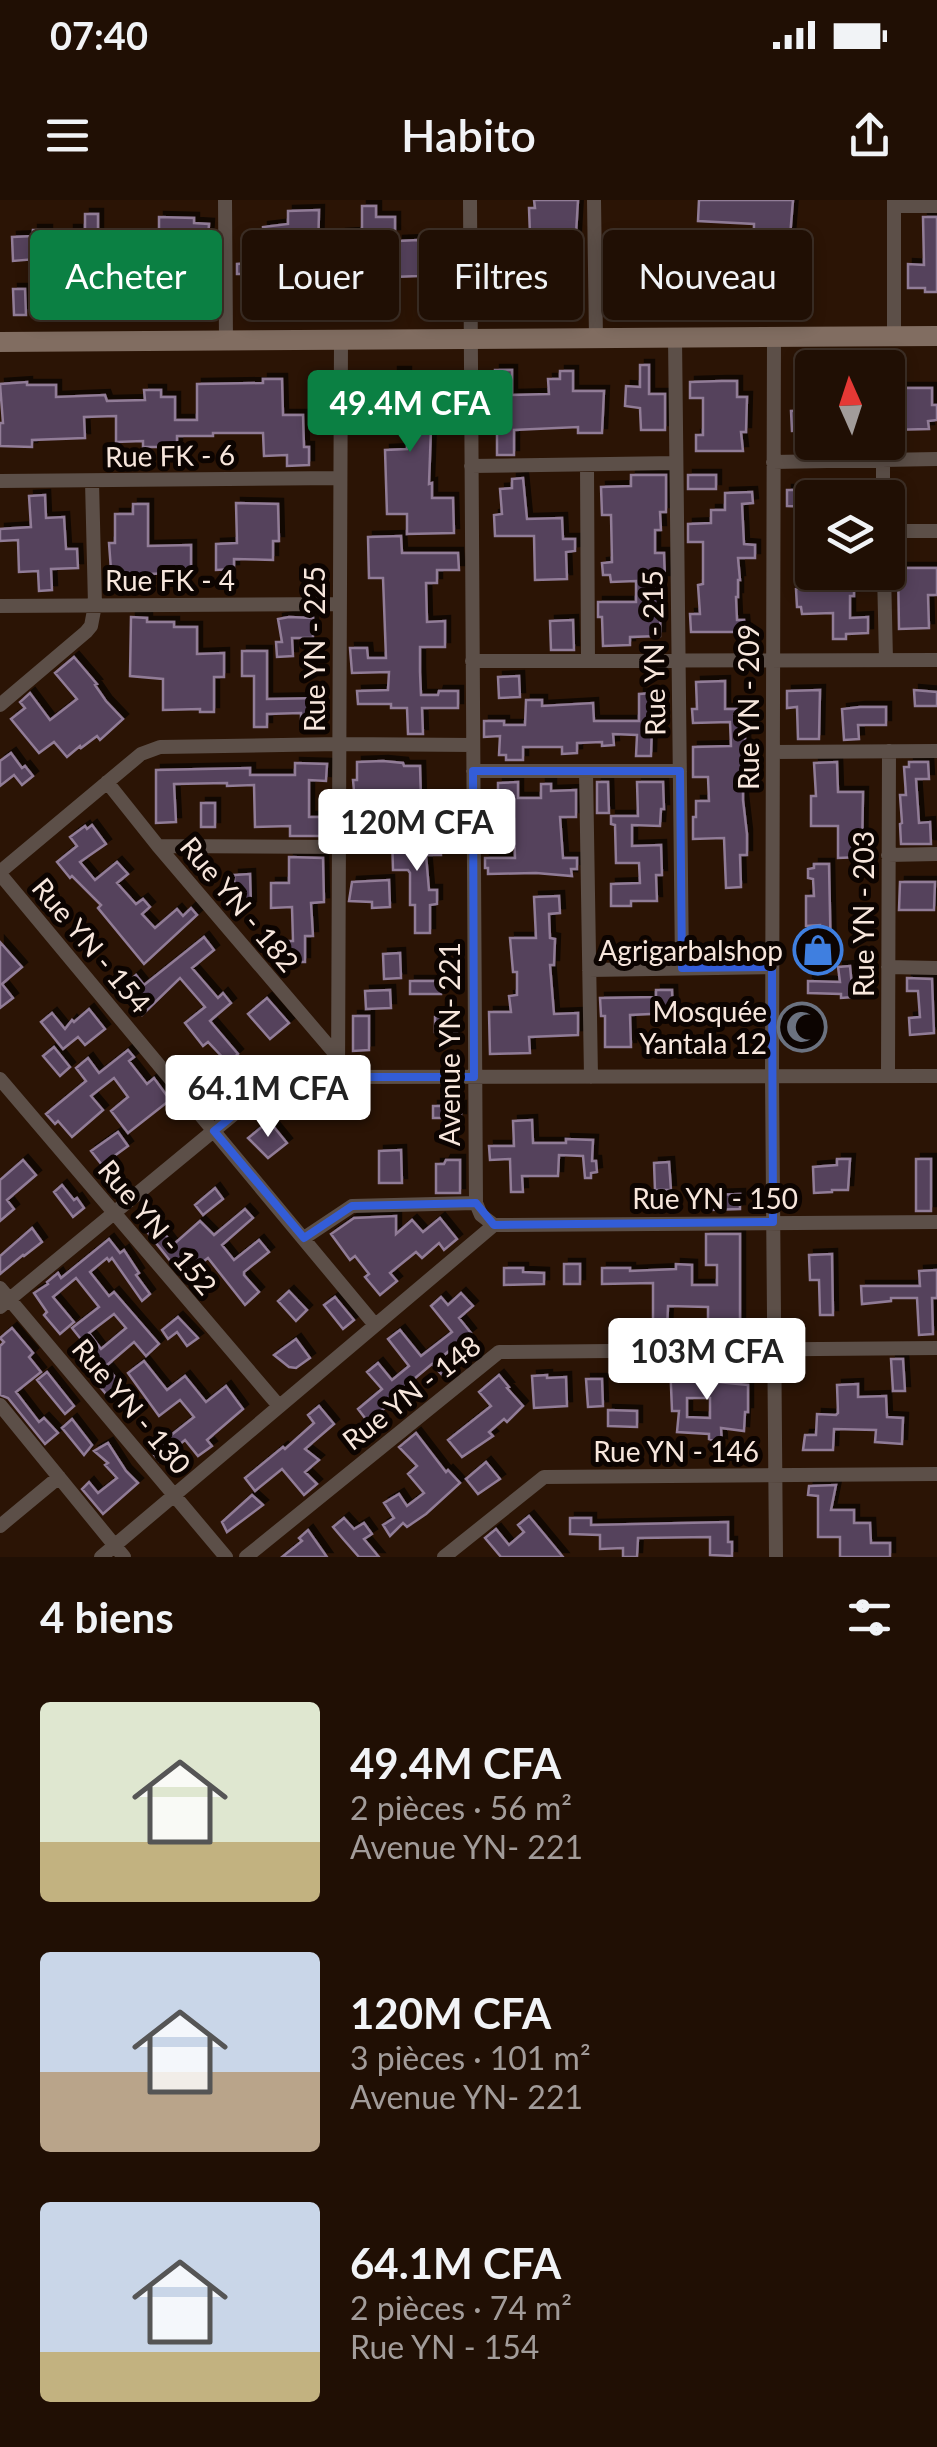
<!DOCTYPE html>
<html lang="fr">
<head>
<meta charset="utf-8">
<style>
	:root { --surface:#200f04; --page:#2d1d13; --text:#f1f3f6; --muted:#a29c9a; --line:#3d2f26; --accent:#0b8043 }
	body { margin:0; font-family:Lato,sans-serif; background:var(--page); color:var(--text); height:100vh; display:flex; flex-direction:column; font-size:38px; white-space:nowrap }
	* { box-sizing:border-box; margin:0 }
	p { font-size:32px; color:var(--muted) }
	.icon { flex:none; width:55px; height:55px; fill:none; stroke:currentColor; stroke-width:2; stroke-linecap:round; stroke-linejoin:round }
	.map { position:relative; height:1357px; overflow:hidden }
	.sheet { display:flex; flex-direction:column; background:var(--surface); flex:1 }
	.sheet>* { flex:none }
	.top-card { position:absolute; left:30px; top:30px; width:878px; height:90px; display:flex; gap:20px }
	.needle { width:65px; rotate:357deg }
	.tools { position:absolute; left:795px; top:150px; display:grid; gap:20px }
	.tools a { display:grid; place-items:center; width:110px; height:110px; border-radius:10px; background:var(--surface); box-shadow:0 5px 15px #0003,0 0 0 2px var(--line); font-size:50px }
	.price { position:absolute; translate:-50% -85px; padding:0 22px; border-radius:10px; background:#fff; color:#222; font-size:32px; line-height:65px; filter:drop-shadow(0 2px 5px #0008) }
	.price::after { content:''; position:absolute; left:50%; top:60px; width:30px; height:22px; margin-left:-15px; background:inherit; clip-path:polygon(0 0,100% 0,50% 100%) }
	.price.on { background:var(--accent); color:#fff }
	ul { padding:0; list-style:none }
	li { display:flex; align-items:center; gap:30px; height:250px; padding:0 40px }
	li span { display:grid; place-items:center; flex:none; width:280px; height:200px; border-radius:10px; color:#555 }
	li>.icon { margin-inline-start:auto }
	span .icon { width:120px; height:120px; fill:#fffc; stroke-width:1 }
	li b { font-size:42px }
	h2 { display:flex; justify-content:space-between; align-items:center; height:120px; padding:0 40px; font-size:42px }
	.tag { padding:0 35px; border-radius:10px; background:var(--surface); box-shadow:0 5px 15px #0003,0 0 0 2px var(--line); font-size:35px; line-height:90px }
	.tag.on { background:var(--accent); color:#fff }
	.status { display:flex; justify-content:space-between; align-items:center; height:70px; padding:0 50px; background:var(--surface); direction:ltr }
	.status svg { height:28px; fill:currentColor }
	header { display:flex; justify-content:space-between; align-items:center; height:130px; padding:0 40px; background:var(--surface); font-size:45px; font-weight:600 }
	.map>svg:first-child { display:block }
	.building { fill:#55435b; stroke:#917c97; stroke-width:2.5; fill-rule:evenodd; filter:url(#shadow) }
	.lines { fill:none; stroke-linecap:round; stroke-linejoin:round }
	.street { stroke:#5c4f48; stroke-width:14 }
	.secondary { stroke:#816d61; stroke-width:20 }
	.marked { fill:none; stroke:#335dd8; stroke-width:8; stroke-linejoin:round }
	.labels { text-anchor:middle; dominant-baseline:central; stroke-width:10; stroke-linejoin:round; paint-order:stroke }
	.street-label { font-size:28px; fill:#f7e6dc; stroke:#0c0401 }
	.poi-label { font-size:28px; fill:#f7e6dc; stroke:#0c0401; text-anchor:end }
</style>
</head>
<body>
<div class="status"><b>07:40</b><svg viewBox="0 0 49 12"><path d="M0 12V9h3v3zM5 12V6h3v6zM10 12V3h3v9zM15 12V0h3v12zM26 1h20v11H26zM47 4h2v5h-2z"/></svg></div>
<header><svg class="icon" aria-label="menu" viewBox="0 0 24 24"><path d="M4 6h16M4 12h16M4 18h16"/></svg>Habito<svg class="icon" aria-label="share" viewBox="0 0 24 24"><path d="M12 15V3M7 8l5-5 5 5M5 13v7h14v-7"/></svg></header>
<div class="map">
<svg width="937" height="1357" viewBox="0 0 937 1357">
	<defs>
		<filter id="shadow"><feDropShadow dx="5" dy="-5" stdDeviation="0" flood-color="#0009"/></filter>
	</defs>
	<rect width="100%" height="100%" fill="#2b1405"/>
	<path class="building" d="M534 0H578L575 51 528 53V56H509V35H530L529 8H535Z
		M699 0H793L790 37H793L792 71 753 69 754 24 698 21Z
		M362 6H376V17H395V34L362 35Z
		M319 10 318 58H342L341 34 356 33 357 58H399L398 41 418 40 419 47 449 43 450 66H419V76L393 77V90H365V82H343V74H320V87H300V81H277V93H246V74H237V64L264 62 263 27 288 24V11Z
		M85 14H98V42H123V38L159 37V17L194 18V23L209 24 208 39 194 38V41H172V59H150V80L205 83V101L186 100V96L148 95 149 112H134V104H105V57L81 58V76H48V58L13 61 12 37 33 36V30H47V36L69 34V30H85Z
		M923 17H937V92H925V88H908V64L924 65Z
		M487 72H499V78L535 76V73L573 72V94H570V109L533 111V114H497V88H486Z
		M13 89H25L26 115H14Z
		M640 165H649V194H665V230H641L640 208 625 206 626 186 640 187Z
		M495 170H512V195L549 194 548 179H560V171H573V191H604L602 233H578V227L514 230V255H497V226H486V210H499V188H495Z
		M393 172H406V183L437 184 436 210 432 209 431 229 429 284 432 283V298H453L454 333 407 334V314H387L385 250 407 249 408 229 356 232V221H363V214H375L373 188 393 187Z
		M263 179H282L283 215H303L304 247H309V265L287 266V255L264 256 263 233H213V236H177V245L159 247H143V241L116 242V216L84 217 85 238 32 240V247L0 246V223H3L0 184 27 182V185H56V197L105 195 107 201 145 200 144 190H161V197H175V220H197V184L263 183Z
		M722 181H737V197H747L746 232H741L743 251H696V235H703V198H690V182Z
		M897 188H932V205H937V220L928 221 929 229 888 230V209H897Z
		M812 210V230L792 231 791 211Z
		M631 275H666V312H660L661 330H655V353H664L665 380H661L660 436 630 437V445L603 446 602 417H598V402H636V381L611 382 610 375H603L602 363 612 362 611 315H602L601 287 631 286Z
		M688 275H716V289H688Z
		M523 278 527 319 562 318 563 339H575V351L566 352 567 379 535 380 534 336H495L494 315 502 314 500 289 512 288V279Z
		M796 286H818V298H812V307L787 306V290H795Z
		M752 292 753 303 742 304 744 344 755 345V358H738L740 380H738V397H736L737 420H744L745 432H691L690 414H700L698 385 703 384V342H688V324L711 323V310H725V293Z
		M45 295 46 318 64 317 66 349H77L78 368 51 369 52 390 39 391 38 371 19 372 18 340 0 341V329L31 327 29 296Z
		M236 303 278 304 279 341H273V360L234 359V369L216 370V344L237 343Z
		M133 304H148V346L191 345V376H174V373L149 374 150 383 127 384V389L107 390 106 370H111L109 343H115V314H133Z
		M401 336 402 353H458L459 370H437V383H426L427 422 445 421V447H420V472L421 495H438L439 491H458V508H422L423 534H408L407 508H391V504H358L357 491 388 490 389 472 352 473 350 448H367L368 458H386L383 378H369L368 337Z
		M898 368H937V395H928L929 428 899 429Z
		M807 372H829V380H854V396H850V418L868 417V433L846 434V439H833V413L802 414 801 407H797L796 389 806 388Z
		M131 417 147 418V422H174V427H197V454L224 453V477H214V512H200V509L163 510V479L130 476Z
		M289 417 313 418V438H292L293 456 277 457 276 442H282L278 419Z
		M573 420 574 450H551L550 421Z
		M242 451H267V499L322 498 321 519H301V513L267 514V527H254V476H242Z
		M74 457 97 484 95 485 106 501 123 519 100 540 97 536 81 548 80 546 67 557 54 542 39 553 11 519 25 508 20 502 30 493 50 520 77 499 55 473Z
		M519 476 520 497 499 498 498 477Z
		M725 481V509H743L746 554 743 564V600L747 634V655H740L741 687 726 688 724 638 693 639V617H696V601H709L708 577H693V547L731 546 730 522 693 523 692 509H697L696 482Z
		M820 490 819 539H798L797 507 787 508V491Z
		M914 490 937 492V506H915Z
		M653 493 651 556H636L637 535 613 534 614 545 602 546V542L577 543V553L562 554V547H523V560H506V555H499L500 536 484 537V521H504V525H525L526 500H542V506L593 503 594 521H639V494Z
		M860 507H886V525H858L859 539 844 540 842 509Z
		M11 553 22 568 25 566 33 576 22 585 14 575 0 586V561Z
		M383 561 403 563 404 566H420L421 599 460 598V622H439L437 617H409V596L379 597 380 612 356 613 353 580H357V562Z
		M837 562 838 592H863L862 657 838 658V626H811V596H816L814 563Z
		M909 562H928L929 579H916L919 623 930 622 931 644H901L900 624 902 623 900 595H906L904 567H909Z
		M295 563 327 564 326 581 309 580V617H322V636H290V626L255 627 254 585 227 586V583L174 584 176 622 156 623V570L250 568V575H295Z
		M518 582V598H541V584H551V591L576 590V617H560L563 658H577V669H571L572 676 536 673 488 674V668H485V658H515L514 619 501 620V610H498V583Z
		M597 582H608L609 613H597Z
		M637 582H663L664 609H661L660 626 632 625V646L661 645 662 675H656L657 701H631V706H611V684L640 683 639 663H616L615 625 611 624V616H638Z
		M201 603H215V627H201Z
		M92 625 106 644 80 662 95 680 117 662 128 674 117 683 136 704 143 699 150 707 142 714 155 728 177 709 183 716 191 708 197 715 144 764 98 708 101 705 72 676 70 678 57 662 77 646 70 637 85 626 87 629Z
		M392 636 440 637 441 655H426L429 690H437V704L430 705V733H415V705H410V673L408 670H393Z
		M289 657 323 658 324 702 311 703 313 736H305V762H289V741H293L292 707 271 708V683H289Z
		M814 664H829L831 762H819L820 725 806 726V696H814L813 679 808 678V669L814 668Z
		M250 674 251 706 235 707 234 675Z
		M389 680 390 707 372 708V702L349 701 352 682Z
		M900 682H935L934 710H899Z
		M559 696 560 713 549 714 550 738 555 739 554 765H550L554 814 578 813V835L529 837 530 853 490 854 489 812H511L509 796 517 795V772H513L510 738H536L534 697Z
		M204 737 214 750 192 768 218 798 223 793 231 803 210 821 238 854 228 863 208 842 203 846 185 823 205 807 180 778 142 815 119 790 136 775 144 785Z
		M0 742 22 767 2 784 13 798 0 808Z
		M400 753 401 778 384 779 383 754Z
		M850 766 853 797 841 798V794L808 793V781L840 782 838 767Z
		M907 778 932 779 934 833 910 835 909 818 920 817 918 791H907Z
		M410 781H440L441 794H410Z
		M390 790 391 808 366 809 365 791Z
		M656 790H672L673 813 630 815 631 847H605V816H601L600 798 656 797Z
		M267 798 289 823 270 839 248 814Z
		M89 809 105 829 85 845 78 837 63 849 41 822 52 813 65 829 72 820 74 822Z
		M790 814H813V841H790Z
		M353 816H369V850L353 851Z
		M435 817H457V832H435Z
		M54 847 70 867 60 876 43 856Z
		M128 850 134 857 129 861 147 884 154 878 170 900 128 933 111 911 128 897 114 878 91 896 103 910 72 937 58 921 55 924 46 914 86 881 76 868 88 858 99 873Z
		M433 906H461V918H433Z
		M532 920 533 943H566V939L593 940 592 961H596L597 972 591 973V978H585L583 956 559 955 558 976H522L523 992H511L510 959 490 960 489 946H514L513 921Z
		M269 921 287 943 268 958 248 938Z
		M118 932 128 946 102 965 91 951Z
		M401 950 402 983H379V951Z
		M837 959H850L848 990H832V992L814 993 813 967 837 965Z
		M916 959H931V1011H916Z
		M23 960 36 975 7 1000 14 1009 0 1021V980Z
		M446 960H460V993H436V964H444Z
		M669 962 671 990H655L654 963Z
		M62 985 74 1000 77 998 84 1008 73 1017 54 992Z
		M215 988 223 999 203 1015 195 1005Z
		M740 994V1009L710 1010V995Z
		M245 1009 253 1018 222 1045 234 1060 259 1040 269 1052 244 1072V1075L259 1092 245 1105 208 1058 183 1077 148 1033 158 1025 173 1045 200 1021 214 1035Z
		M396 1016V1034L412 1020 423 1032 440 1018 457 1039 444 1050 439 1043 422 1058 416 1052 390 1073 397 1081 380 1095 365 1077 369 1074 355 1056 350 1060 331 1034 354 1018Z
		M32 1028 42 1042 24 1056 23 1055 0 1074V1056Z
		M706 1034H740V1134L708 1135V1107L668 1106 667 1132H653V1083L602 1084V1068H630V1071L676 1069V1064L692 1065V1085H717V1065H706Z
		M109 1039 120 1053 124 1050 139 1073 136 1075 150 1094 142 1101 112 1058 109 1061 107 1058 90 1072 109 1096 114 1092 159 1144 146 1156 134 1142 106 1166 120 1183 106 1194 80 1163 92 1153 72 1128 99 1107 76 1078 53 1097 74 1122 60 1134 44 1115 47 1112 34 1093 48 1084 47 1082 58 1073 61 1078ZM114 1114 126 1128 101 1149 89 1133Z
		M832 1054 833 1115H820L819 1080H810L809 1055Z
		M564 1064H580V1084H564Z
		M504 1068H523V1072L544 1073V1084L504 1085Z
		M937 1070V1098H932L933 1134 919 1135 917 1098H891V1101L862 1104 861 1086H920L919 1071Z
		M289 1091 307 1110 296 1121 278 1101Z
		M461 1093 473 1106 459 1118 471 1133 443 1156 454 1169 444 1177 432 1164 390 1199 392 1202 368 1222 358 1209 382 1189 367 1172 378 1163 392 1180 409 1166 388 1139 400 1130 421 1156 452 1132 431 1106 441 1097 448 1105Z
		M335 1097 354 1120 343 1129 324 1105Z
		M178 1117 198 1138 187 1146 177 1132 168 1139 162 1130Z
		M12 1128 33 1153 29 1157 41 1172 16 1192 39 1222 44 1218 58 1233 45 1244 8 1198 0 1195V1146L4 1142 0 1138Z
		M296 1139 310 1158 296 1168 289 1167 274 1155Z
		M891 1159H903L905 1191H893Z
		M144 1161 167 1190 185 1176 206 1202 226 1186 243 1209 207 1240 212 1246 198 1256 185 1240 159 1261 151 1251 194 1217 180 1200 159 1216 128 1173Z
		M670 1161H689L690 1174H708L707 1181 748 1185V1212H745L744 1231 721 1228 722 1243 709 1239V1234L677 1232 679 1211H672ZM687 1198H710V1218L687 1217Z
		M47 1172 74 1206 65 1214 37 1180Z
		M499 1175 509 1187 507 1188 523 1206 507 1222 504 1219 489 1232 493 1236 462 1257 448 1240 491 1206 479 1192Z
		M547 1175V1178L566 1177 567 1206 534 1208 532 1176Z
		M586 1179H602L603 1206 588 1207Z
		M858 1184V1197L886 1196 887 1217 903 1218 902 1244 875 1242 876 1230 834 1229 833 1250H803L805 1235H816L817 1214 836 1215 838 1213 837 1185Z
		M319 1206 334 1224 305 1249 319 1260 305 1272 317 1284 304 1295 282 1269 255 1291 245 1278 283 1247 285 1249 314 1223 308 1215Z
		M608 1210 637 1211V1227L608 1226Z
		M72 1219 92 1245 84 1255 62 1228Z
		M416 1233 446 1272 448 1270 460 1283 426 1314 407 1327 403 1323 390 1336 383 1325 394 1318 384 1303 399 1294 407 1306 424 1293 408 1274 417 1266 399 1247Z
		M108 1243 126 1271 138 1283 103 1314 82 1289 89 1282 98 1293 117 1278 105 1265 108 1263 94 1251Z
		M486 1262 500 1279 478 1294 466 1279Z
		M836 1285 831 1310H854V1323H870L871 1343H890V1357H840V1337H818V1296L808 1295 809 1286Z
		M252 1295 263 1305 227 1332 222 1322Z
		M529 1316 544 1334 563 1357H501L485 1338 496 1329 509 1345 524 1332 518 1325Z
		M344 1318 354 1329 364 1323 372 1334 364 1339 379 1357H359L344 1340 333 1327Z
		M570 1318H591V1325L728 1322V1342H732V1356L710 1355V1337L638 1338 637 1357H623V1348L600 1349V1335L570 1334Z
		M308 1330 327 1357H282L302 1341 299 1338Z"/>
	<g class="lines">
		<path class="street" d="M225 0 226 141
			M470 0 476 1003 481 1015 494 1025
			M594 0 596 138
			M894 0V136
			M894 6H937
			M675 137 682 768
			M774 137 772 877 776 1357
			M883 260V298
			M773 262 937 259
			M587 265 588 461
			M471 266 676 263
			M0 281 340 278
			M888 331H937
			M884 372 886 460
			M0 406 339 404
			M472 461 937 460
			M0 505 86 432 91 426 95 405 92 281
			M773 552 937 551
			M473 571H680
			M586 571 591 877
			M107 582 158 646 338 857
			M158 646 338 647
			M888 655 937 654
			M0 672 141 554 160 547 339 544 473 545
			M0 674 375 1125
			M888 767 937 768
			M589 770 772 767
			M888 876 889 551
			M338 877 341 140
			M0 879 279 1206
			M494 1025 937 1022
			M304 1038 352 1006 476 1003
			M0 1088 226 1357
			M0 1107 246 904 279 883 300 877 937 876
			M0 1205 124 1357
			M0 1326 59 1277
			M101 1357 494 1025
			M246 1357 499 1152 937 1148
			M444 1357 544 1277 937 1274"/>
		<path class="secondary" d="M0 142 937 136"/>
	</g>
	<path class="marked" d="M473 571H680L682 768 772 767 773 1022 494 1025 476 1003 352 1006 304 1038 214 931 262 892 300 877H474Z"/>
	<defs>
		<g id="shop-ring" transform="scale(2.5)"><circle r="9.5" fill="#0c0401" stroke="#3f7fe0" stroke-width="1.5"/><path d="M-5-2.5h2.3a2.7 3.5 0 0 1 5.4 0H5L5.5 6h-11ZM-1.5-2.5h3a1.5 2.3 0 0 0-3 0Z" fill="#3f7fe0"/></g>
		<g id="mosque-ring" transform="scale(2.5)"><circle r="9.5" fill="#0c0401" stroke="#6b7280" stroke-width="1.5"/><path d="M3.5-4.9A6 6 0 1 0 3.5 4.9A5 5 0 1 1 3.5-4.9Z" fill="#6b7280"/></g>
	</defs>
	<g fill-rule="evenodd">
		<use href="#shop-ring" x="818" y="750"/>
		<use href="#mosque-ring" x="802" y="827"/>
	</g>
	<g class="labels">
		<g class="street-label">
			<text transform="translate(170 255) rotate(-1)">Rue FK - 6</text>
			<text x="170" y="380">Rue FK - 4</text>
			<text transform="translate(314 449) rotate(-90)">Rue YN - 225</text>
			<text transform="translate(653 453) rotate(-91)">Rue YN - 215</text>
			<text transform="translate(748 507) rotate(-90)">Rue YN - 209</text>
			<text transform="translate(240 704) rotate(50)">Rue YN - 182</text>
			<text transform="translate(863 714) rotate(-90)">Rue YN - 203</text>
			<text transform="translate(92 745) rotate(50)">Rue YN - 154</text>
			<text transform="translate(449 844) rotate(-90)">Avenue YN- 221</text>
			<text x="715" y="998">Rue YN - 150</text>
			<text transform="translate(158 1027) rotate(50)">Rue YN - 152</text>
			<text transform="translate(411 1192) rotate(-38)">Rue YN - 148</text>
			<text transform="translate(132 1206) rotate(50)">Rue YN - 130</text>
			<text x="676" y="1251">Rue YN - 146</text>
		</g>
		<g class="poi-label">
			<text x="783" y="750">Agrigarbalshop</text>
			<text x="767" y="811">Mosquée<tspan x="767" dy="32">Yantala 12</tspan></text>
		</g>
	</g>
</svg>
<div class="tools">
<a><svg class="needle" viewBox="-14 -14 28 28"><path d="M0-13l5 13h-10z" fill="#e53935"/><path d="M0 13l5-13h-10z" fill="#a29c9a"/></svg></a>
<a><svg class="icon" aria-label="layers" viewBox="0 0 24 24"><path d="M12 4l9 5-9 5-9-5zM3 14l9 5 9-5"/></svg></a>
</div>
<b class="price on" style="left:410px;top:255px">49.4M CFA</b>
<b class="price" style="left:417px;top:674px">120M CFA</b>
<b class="price" style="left:268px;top:940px">64.1M CFA</b>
<b class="price" style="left:707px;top:1203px">103M CFA</b>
<div class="top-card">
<a class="tag on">Acheter</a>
<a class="tag">Louer</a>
<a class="tag">Filtres</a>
<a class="tag">Nouveau</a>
</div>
</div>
<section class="sheet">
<h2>4 biens<svg class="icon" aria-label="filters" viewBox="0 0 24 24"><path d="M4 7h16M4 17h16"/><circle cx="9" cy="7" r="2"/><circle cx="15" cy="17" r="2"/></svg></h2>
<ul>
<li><span style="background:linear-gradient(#dfe7d0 70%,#c2b280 0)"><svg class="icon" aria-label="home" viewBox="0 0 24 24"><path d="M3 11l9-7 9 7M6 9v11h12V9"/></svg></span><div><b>49.4M CFA</b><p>2 pièces · 56 m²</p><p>Avenue YN- 221</p></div></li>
<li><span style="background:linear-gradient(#c9d6e8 60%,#b9a48a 0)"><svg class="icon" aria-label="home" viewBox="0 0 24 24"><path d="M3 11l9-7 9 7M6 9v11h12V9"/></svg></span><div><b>120M CFA</b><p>3 pièces · 101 m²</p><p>Avenue YN- 221</p></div></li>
<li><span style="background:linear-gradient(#c9d6e8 75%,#c2b280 0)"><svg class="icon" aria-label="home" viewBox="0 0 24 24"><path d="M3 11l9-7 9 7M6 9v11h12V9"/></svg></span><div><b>64.1M CFA</b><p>2 pièces · 74 m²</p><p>Rue YN - 154</p></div></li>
</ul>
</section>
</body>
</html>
